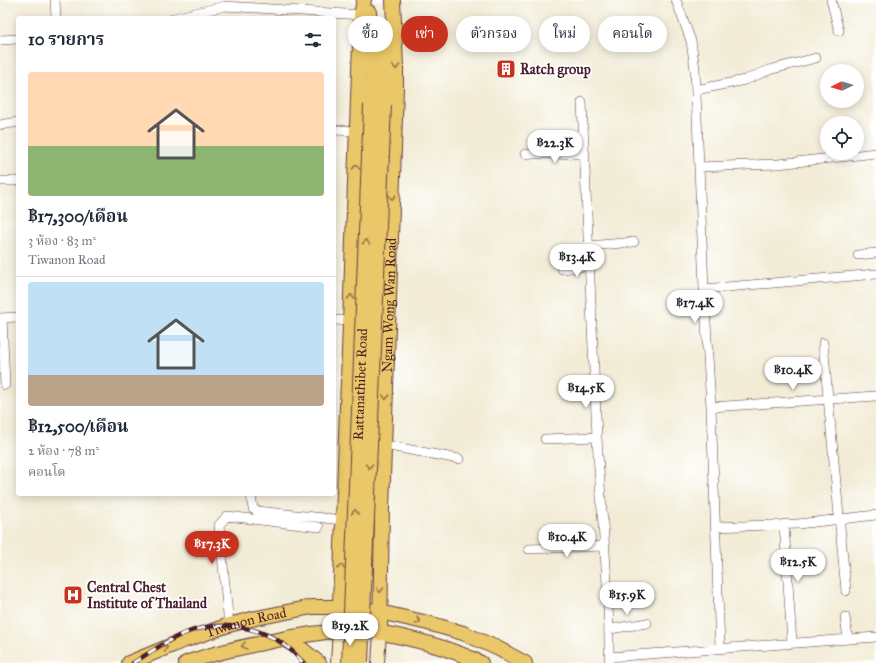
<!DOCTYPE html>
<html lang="th">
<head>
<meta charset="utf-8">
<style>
	:root { --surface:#fff; --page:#f2f2f3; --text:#1f2937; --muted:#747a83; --line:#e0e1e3; --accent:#c8321e }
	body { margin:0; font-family:"IM FELL Great Primer","Noto Serif Thai",serif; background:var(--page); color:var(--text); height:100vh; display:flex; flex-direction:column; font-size:15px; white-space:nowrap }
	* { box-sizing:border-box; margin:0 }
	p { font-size:13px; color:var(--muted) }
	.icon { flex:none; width:22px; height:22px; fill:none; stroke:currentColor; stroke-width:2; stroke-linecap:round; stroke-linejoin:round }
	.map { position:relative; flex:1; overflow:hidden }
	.panel { position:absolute; left:16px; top:16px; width:320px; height:480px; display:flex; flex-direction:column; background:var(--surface); border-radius:4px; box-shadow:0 2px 10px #0003 }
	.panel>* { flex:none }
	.banner { position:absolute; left:348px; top:16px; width:380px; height:36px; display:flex; gap:8px }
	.needle { width:26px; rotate:265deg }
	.controls { position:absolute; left:820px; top:64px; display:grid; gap:8px }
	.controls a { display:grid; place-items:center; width:44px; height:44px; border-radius:50%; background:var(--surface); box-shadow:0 2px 10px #0003; font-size:20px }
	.price { position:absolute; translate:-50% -34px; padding:0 9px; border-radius:14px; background:#fff; color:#222; font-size:13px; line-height:26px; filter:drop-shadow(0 1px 2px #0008) }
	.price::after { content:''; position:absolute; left:50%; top:24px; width:12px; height:9px; margin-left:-6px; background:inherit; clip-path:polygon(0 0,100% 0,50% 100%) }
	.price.selected { background:var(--accent); color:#fff }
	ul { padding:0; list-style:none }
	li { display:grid; align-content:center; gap:8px; height:212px; padding:0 12px }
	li+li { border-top:1px solid var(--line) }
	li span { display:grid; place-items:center; height:124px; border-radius:4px; color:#555 }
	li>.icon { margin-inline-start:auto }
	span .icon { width:72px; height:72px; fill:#fffc; stroke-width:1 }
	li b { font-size:17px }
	h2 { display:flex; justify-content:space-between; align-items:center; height:48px; padding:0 12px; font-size:17px }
	.pill { padding:0 14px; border-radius:18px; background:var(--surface); box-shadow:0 2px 10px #0003; font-size:14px; line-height:36px }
	.pill.selected { background:var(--accent); color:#fff }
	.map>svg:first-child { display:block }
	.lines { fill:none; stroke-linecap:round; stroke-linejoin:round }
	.minor-casing { stroke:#633e45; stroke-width:10 }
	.secondary-casing { stroke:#633e45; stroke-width:14 }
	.primary-casing { stroke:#633e45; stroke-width:16 }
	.minor { stroke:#fff; stroke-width:9 }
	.secondary { stroke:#f7e9c3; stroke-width:12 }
	.primary { stroke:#eac769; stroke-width:14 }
	.rail-casing { stroke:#4a1f2b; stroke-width:4.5 }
	.rail { stroke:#fff; stroke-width:3; stroke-dasharray:9; stroke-linecap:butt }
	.primary-bridge-casing { stroke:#633e45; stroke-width:16; stroke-linecap:butt }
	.primary-bridge { stroke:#eac769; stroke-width:14 }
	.oneway { stroke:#9a734a }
	.labels { text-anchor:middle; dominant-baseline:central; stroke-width:3.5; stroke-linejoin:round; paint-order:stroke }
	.poi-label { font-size:14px; font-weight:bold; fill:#4a1f2b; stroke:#fff; text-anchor:start }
	.street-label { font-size:14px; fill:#4a1f2b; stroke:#fff }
</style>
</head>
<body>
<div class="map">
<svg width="876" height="663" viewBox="0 0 876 663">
	<rect width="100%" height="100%" fill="#fff"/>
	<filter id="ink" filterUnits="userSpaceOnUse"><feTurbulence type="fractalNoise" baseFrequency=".025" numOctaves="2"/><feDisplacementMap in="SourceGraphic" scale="8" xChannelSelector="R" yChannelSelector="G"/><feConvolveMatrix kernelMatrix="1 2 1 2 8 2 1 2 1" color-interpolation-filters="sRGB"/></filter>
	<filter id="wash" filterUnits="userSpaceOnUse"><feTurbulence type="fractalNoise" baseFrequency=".012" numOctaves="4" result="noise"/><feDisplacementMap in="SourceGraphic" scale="16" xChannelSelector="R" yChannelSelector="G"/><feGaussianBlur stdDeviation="0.9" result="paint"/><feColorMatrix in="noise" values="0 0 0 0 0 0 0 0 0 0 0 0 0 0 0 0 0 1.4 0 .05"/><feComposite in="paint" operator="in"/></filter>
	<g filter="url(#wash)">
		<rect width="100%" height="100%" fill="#f2ecd6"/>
	</g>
	<g filter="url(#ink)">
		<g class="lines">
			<g class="minor-casing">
				<path id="minor" d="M55 0 56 18
					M676 0 691 41 695 69 704 289 711 407 720 648
					M831 0 839 31
					M174 18 225 6 361 15
					M0 40 18 39
					M696 90 745 80 769 70 816 58
					M582 102C588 213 591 325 597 437 601 512 610 588 609 663
					M0 125 18 122
					M334 130 357 131
					M525 154H585
					M699 167 778 164 876 153
					M0 181H18
					M589 246 634 242
					M858 255 876 253
					M562 269 590 266
					M704 289 876 274
					M0 318 18 317
					M2 318 5 385
					M334 320 350 321
					M823 343 846 591
					M711 407 876 396
					M545 439 597 437
					M384 445 459 459
					M251 494 253 509 257 511 343 520
					M784 524 792 643
					M715 527 798 524 876 515
					M529 549 604 546
					M845 617 848 639
					M229 625 219 525 227 516 319 527
					M610 629 647 623
					M609 657 876 637"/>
			</g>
			<g class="secondary-casing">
				<path id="secondary" d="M337 663 339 631
					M378 663 380 633"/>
			</g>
			<g class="primary-casing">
				<g id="primary">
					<path d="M369 12 373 60 371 105"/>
					<path d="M384 105V63L387 28"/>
					<path d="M371 610 428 623 463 633 497 648 525 663"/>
					<path d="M339 631 361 15 364 0"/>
					<path d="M371 631C407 637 448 647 481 663"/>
					<path id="s1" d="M380 633 382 509 396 87V66L393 0"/>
					<path d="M283 639 303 650 319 663"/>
					<path id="s2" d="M129 663 180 642 229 625 256 618 312 607H348"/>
					<path d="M186 663C219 651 253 645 287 638 307 635 327 631 348 630"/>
				</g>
			</g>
			<use href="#minor" class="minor"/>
			<use href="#secondary" class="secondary"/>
			<use href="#primary" class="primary"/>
			<g class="rail-casing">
				<path id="rail" d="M133 663C149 653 166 641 183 634 224 617 275 627 303 663"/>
			</g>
			<use href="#rail" class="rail"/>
			<g class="primary-bridge-casing">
				<g id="primary-bridge">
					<path id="s3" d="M349 663 371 105"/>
					<path d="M361 663 384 105"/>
				</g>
			</g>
			<use href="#primary-bridge" class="primary-bridge"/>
		</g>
		<defs><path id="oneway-chevron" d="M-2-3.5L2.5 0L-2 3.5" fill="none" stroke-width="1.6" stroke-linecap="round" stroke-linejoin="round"/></defs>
		<g class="oneway">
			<use href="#oneway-chevron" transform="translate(396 67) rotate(89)"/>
			<use href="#oneway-chevron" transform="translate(356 167) rotate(-88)"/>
			<use href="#oneway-chevron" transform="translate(392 197) rotate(92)"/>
			<use href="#oneway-chevron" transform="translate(366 242) rotate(-88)"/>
			<use href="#oneway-chevron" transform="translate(351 297) rotate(-88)"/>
			<use href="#oneway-chevron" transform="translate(386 397) rotate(92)"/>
			<use href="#oneway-chevron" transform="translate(369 466) rotate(92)"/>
			<use href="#oneway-chevron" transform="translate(355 512) rotate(-88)"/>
			<use href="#oneway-chevron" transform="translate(341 567) rotate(-88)"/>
			<use href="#oneway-chevron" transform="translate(380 590) rotate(91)"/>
			<use href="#oneway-chevron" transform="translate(418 621) rotate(13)"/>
			<use href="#oneway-chevron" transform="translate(244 646) rotate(166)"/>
			<use href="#oneway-chevron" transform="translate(165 648) rotate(-22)"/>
		</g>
	</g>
	<defs>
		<g id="building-square" transform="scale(1)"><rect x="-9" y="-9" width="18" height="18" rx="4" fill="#c8321e" stroke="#fff"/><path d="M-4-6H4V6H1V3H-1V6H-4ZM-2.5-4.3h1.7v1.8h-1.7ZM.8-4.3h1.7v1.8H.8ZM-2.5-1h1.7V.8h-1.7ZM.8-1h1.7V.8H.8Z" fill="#fff"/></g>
		<g id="hospital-square" transform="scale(1)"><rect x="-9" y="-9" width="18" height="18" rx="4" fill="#c8321e" stroke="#fff"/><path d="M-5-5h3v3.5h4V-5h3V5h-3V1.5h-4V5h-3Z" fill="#fff"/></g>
	</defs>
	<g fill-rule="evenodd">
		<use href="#building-square" x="506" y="69"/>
		<use href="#hospital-square" x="73" y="595"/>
	</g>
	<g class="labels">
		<g class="poi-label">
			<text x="520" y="69">Ratch group</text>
			<text x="87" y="587">Central Chest<tspan x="87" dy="16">Institute of Thailand</tspan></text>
		</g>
		<g class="street-label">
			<text stroke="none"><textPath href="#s1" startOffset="328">Ngam Wong Wan Road</textPath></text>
			<text stroke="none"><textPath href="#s3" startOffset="279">Rattanathibet Road</textPath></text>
			<text stroke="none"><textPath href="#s2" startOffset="124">Tiwanon Road</textPath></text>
		</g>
	</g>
</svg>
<div class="controls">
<a><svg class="needle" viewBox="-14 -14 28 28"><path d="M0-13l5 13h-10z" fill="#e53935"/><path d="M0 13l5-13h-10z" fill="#747a83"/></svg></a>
<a><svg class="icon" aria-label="locate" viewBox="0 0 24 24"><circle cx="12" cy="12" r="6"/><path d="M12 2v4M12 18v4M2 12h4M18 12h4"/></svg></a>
</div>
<b class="price" style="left:555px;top:164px">฿22.3K</b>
<b class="price" style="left:577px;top:278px">฿13.4K</b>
<b class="price" style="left:695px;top:324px">฿17.4K</b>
<b class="price" style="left:793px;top:391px">฿10.4K</b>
<b class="price" style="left:586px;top:409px">฿14.5K</b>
<b class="price" style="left:567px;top:558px">฿10.4K</b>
<b class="price selected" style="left:212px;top:565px">฿17.3K</b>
<b class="price" style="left:798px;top:583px">฿12.5K</b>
<b class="price" style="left:627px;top:616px">฿15.9K</b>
<b class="price" style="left:350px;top:647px">฿19.2K</b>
<div class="banner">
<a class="pill">ซื้อ</a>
<a class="pill selected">เช่า</a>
<a class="pill">ตัวกรอง</a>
<a class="pill">ใหม่</a>
<a class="pill">คอนโด</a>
</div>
<section class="panel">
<h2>10 รายการ<svg class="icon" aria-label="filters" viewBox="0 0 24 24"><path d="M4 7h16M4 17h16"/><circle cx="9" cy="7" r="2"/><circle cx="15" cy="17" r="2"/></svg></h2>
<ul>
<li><span style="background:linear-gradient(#ffd9b3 60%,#8fb573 0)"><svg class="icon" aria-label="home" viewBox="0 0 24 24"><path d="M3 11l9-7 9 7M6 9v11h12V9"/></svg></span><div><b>฿17,300/เดือน</b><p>3 ห้อง · 83 m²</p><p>Tiwanon Road</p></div></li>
<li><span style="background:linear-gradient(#bfe0f5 75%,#b9a48a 0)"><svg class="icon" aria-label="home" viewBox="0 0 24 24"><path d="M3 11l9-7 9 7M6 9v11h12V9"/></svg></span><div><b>฿12,500/เดือน</b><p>2 ห้อง · 78 m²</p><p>คอนโด</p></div></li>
</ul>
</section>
</div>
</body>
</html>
